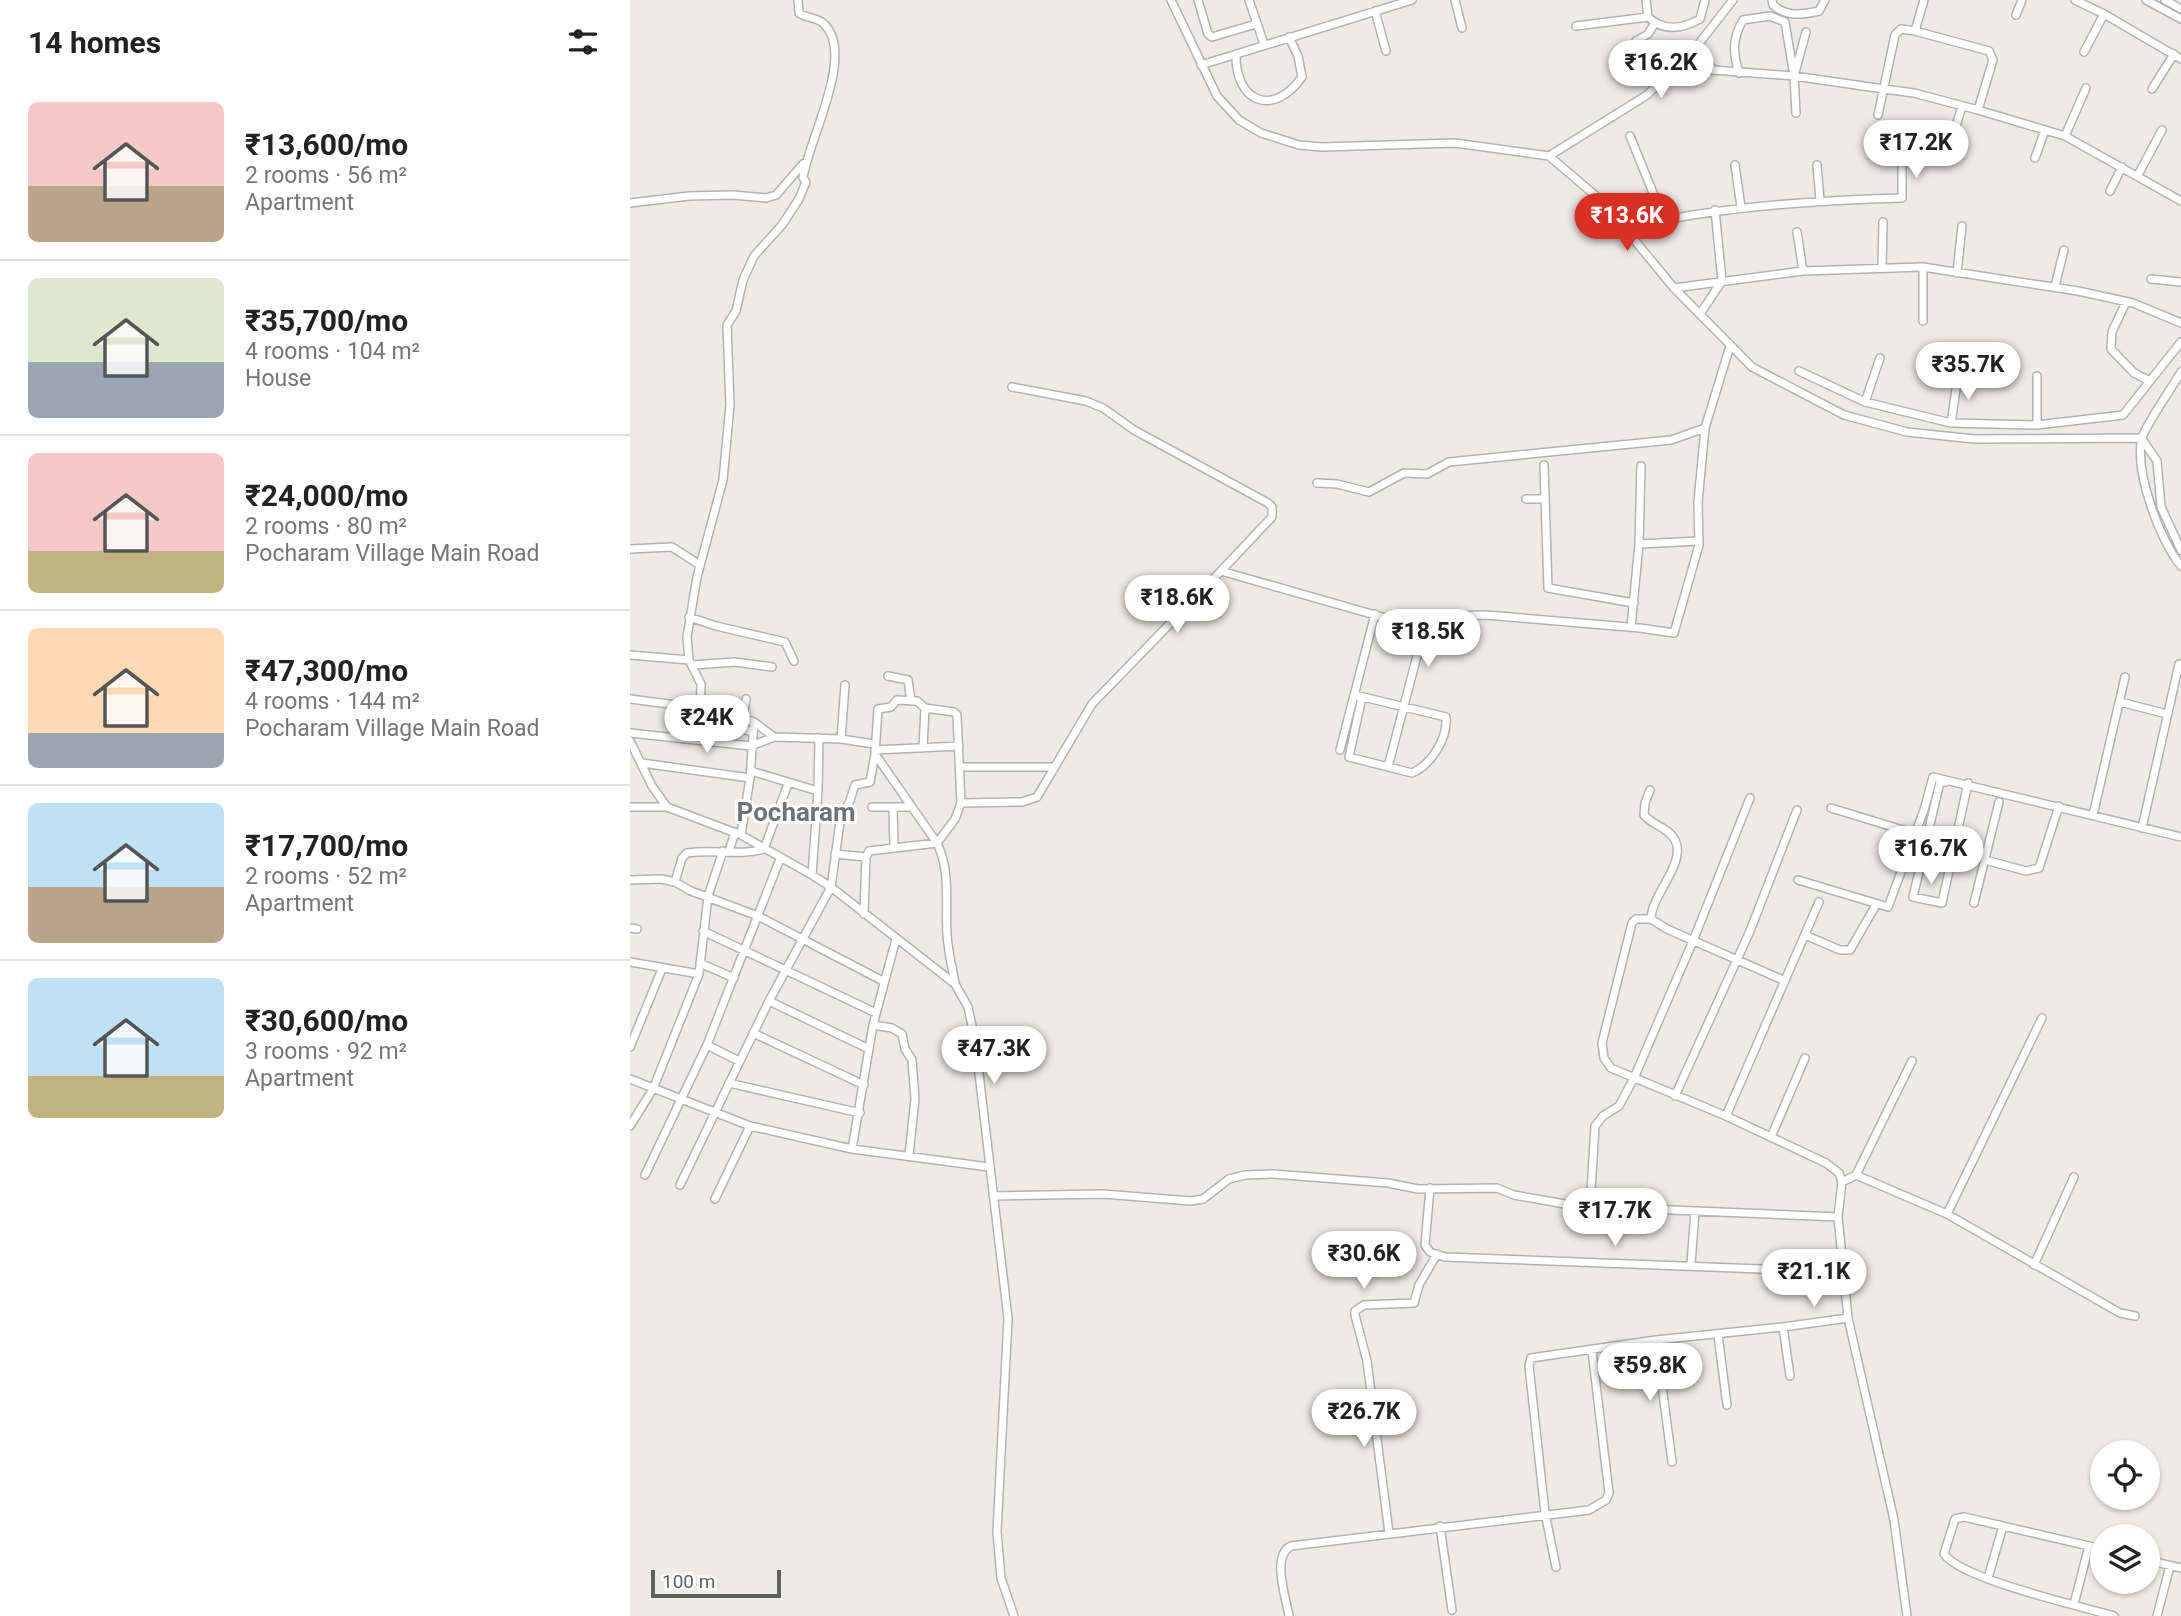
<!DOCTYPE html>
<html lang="en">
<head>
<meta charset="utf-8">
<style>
	:root { --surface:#fff; --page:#f2f2f2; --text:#222; --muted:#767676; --line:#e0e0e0; --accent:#d93025 }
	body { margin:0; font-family:Roboto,sans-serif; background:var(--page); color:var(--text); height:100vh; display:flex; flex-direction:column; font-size:26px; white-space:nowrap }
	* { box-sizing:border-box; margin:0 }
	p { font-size:23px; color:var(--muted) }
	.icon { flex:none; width:38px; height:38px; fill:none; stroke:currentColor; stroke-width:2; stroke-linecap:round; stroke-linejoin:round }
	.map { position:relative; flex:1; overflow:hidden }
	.panel { display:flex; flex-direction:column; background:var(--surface); width:630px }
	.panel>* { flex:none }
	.buttons { position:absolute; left:1460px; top:1440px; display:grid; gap:14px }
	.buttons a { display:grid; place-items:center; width:70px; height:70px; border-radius:50%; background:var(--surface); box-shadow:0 2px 5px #0004; font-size:35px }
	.scale { position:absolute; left:21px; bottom:18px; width:130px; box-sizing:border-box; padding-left:7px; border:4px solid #5d6164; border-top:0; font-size:19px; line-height:24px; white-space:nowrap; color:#5d6164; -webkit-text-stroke:5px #fff; paint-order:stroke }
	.price { position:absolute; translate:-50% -60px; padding:0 16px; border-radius:24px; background:#fff; color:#222; font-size:23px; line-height:46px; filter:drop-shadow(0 2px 4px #0008) }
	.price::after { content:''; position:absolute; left:50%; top:42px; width:21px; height:16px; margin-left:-10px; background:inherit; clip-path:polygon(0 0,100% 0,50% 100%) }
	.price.selected { background:var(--accent); color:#fff }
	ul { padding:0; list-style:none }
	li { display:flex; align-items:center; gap:21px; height:175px; padding:0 28px }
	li+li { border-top:2px solid var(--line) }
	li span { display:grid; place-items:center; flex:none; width:196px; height:140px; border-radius:10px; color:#555 }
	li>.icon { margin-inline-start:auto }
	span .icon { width:84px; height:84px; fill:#fffc; stroke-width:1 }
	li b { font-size:30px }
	h2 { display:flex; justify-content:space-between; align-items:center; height:84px; padding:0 28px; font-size:30px }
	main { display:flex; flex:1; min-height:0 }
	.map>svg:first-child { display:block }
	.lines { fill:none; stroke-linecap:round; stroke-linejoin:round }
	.minor-casing { stroke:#b0b3b6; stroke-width:10 }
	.minor { stroke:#fff; stroke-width:7 }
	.labels { text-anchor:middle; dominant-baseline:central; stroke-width:6; stroke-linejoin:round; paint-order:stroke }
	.quarter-label { font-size:26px; font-weight:bold; fill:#6e7376; stroke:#fff }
</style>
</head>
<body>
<main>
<section class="panel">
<h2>14 homes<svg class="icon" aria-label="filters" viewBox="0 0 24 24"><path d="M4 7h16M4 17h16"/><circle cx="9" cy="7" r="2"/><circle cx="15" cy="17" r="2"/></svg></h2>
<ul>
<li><span style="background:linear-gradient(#f6c9c9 60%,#b9a48a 0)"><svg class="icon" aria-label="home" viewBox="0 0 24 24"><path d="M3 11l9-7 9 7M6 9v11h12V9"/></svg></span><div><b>₹13,600/mo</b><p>2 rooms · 56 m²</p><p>Apartment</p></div></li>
<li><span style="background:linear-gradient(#dfe7d0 60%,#9aa5b1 0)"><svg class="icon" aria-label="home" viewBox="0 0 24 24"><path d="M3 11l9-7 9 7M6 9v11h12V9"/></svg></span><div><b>₹35,700/mo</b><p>4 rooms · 104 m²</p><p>House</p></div></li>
<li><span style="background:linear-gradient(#f6c9c9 70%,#c2b280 0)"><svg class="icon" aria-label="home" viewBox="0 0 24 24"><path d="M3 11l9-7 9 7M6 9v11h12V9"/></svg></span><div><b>₹24,000/mo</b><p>2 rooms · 80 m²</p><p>Pocharam Village Main Road</p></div></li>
<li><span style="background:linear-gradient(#ffd9b3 75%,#9aa5b1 0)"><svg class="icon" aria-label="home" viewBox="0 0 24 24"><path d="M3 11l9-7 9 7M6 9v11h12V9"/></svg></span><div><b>₹47,300/mo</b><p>4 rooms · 144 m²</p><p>Pocharam Village Main Road</p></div></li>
<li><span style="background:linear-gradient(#bfe0f5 60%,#b9a48a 0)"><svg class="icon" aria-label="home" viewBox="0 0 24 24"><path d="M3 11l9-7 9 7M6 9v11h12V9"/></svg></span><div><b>₹17,700/mo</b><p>2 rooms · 52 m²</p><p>Apartment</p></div></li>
<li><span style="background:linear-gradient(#bfe0f5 70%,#c2b280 0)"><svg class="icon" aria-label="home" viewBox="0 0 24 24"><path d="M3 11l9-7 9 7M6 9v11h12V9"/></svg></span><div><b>₹30,600/mo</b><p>3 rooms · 92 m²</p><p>Apartment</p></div></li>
</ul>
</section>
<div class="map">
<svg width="1551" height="1616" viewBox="0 0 1551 1616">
	<rect width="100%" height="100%" fill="#eeebe5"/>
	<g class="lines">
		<g class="minor-casing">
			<path id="minor" d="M541 0 587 96 609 120 631 133 669 145 692 147 825 143 919 156 973 202 1044 288 1122 367 1214 415 1277 432 1344 439 1512 438
				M568 0 578 34 582 37 626 24
				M619 0 634 44
				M825 0 832 28
				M1016 0 1018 17C1034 32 1052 29 1070 19L1075 0
				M1142 0 1143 5C1157 17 1171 15 1189 11L1195 0
				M1445 0 1474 14 1551 59
				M1516 0 1551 19
				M1535 0 1551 9
				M745 11 756 51
				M1386 15 1392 0
				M946 26 1018 17
				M1285 31 1359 51 1363 60 1348 110
				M1006 41 1018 34 1025 23
				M1067 46 1083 70 1164 76 1254 89 1284 93 1348 110 1435 136 1551 201
				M1454 52 1474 14
				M606 54C605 102 643 118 672 77L668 56 659 37
				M571 65 782 0
				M1041 72 1083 70
				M1109 73C1103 54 1102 38 1113 20L1140 16 1155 22 1164 76
				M1522 89 1544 54
				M1166 113 1164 76 1176 32
				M1248 115 1265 35 1271 29 1285 31 1294 0
				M1325 130 1332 106
				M1000 136 1034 220C1113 205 1191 200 1272 198V162
				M1435 136 1456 88
				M919 156 1017 95 1067 46 1103 0
				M1405 158 1415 130
				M1105 165 1111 207
				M1187 165 1190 200
				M1508 175 1532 130
				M1480 191 1492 167
				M0 203 59 196 103 195 136 198 146 195 173 164
				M1167 232 1173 271
				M1252 268 1253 222
				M1327 273 1332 226
				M1521 279 1551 282
				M1425 286 1434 250
				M1044 288 1173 271 1293 267 1448 291 1503 303 1551 323
				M1496 302 1482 332 1481 349 1504 373 1520 381
				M1070 314 1092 281 1085 210
				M1293 321V267
				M1169 371 1235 402 1321 423 1407 425 1493 415 1551 342
				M1551 372C1543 386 1515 426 1512 438 1504 471 1530 541 1551 566
				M1407 376V425
				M382 387 456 401 473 408 504 430 638 503 642 507V517L591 571
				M1235 402 1250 358
				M1321 423 1328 376
				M1512 439 1527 461 1531 507 1551 550
				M914 465 918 588 1004 603
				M687 483 707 484 739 492 774 473 797 474 819 462 1041 440 1075 428 1100 346
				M896 499H915
				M1009 544 1069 541
				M0 549 42 547 70 565
				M59 617 86 626 155 642 164 661
				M1001 627 1009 544 1011 466
				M0 655 59 660
				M62 665 105 662 142 667
				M258 676 278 680 281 701
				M725 695 816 717C818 738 801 765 782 773L719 757 732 697
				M0 699 70 708 124 722 120 778 111 835
				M116 699 111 729 123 732
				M1490 702 1537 714
				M70 708 71 684 59 660 57 637 67 577 93 480 100 405 97 325 106 311 113 280 124 256 152 225 169 199 176 182 173 178C178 141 226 54 194 24 188 17 177 19 169 13L168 0
				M124 722 144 737 211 739 244 744
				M0 733 121 746 144 737
				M211 739 215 685
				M0 741 22 786 37 807 111 835 182 875 201 887 325 984 338 1007 345 1040 378 1318 367 1532 371 1578 384 1616
				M293 748 295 708
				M245 750 329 746
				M710 750 745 614
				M12 763 120 778
				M331 767H423
				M758 767 794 629
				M121 771 188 791 182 875
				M1316 782H1310L1283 897 1312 903 1338 783
				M1020 790 1015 803 1014 815C1023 826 1038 827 1045 840 1057 863 1021 895 1021 919L1037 929 1155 981
				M188 791 189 738
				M331 803 392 802 407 797 462 704 591 571 794 629C806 629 811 625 821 620 831 615 844 615 856 615L1010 628 1044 633 1069 545 1068 502 1075 428
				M0 807H37
				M242 807H263
				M1201 808 1286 834
				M187 813 211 815
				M1463 815 1495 677
				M1512 828 1549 664
				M264 847 263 807H282
				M99 851 105 832
				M205 854 236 857
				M1355 860 1396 871 1409 868 1429 806
				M0 880 31 879 45 882 61 891 128 916 253 981
				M1168 880 1258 907 1294 810 1303 777 1551 837
				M45 882 52 858 57 853C83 849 109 856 134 849L158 784
				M1344 903 1369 802
				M234 914 236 857 239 851 307 843 325 819 331 803 327 715 324 712 295 708 287 701 267 700 261 707 248 709 245 754 307 843C321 872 315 903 317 934 318 951 322 967 325 983
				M1021 919H1006L1002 923 972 1043 974 1058 981 1068 1096 1116 1196 1163 1209 1173 1212 1182 1208 1217 1218 1318 1264 1520 1277 1616
				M0 928 7 929
				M73 931 246 1013
				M1175 935 1210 950H1220L1246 905
				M0 962 69 974
				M70 963 104 978
				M139 1001 239 1049
				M243 1025 262 1028 272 1034 275 1049 282 1060 285 1099 279 1155
				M123 1033 234 1085
				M77 1045 109 1061
				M0 1047 32 969
				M0 1079 120 1126 222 1149 359 1167
				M99 1083 230 1113
				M1045 1096 1120 931 1167 810
				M1096 1116 1189 902
				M0 1126 23 1089 69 974 78 896 93 851
				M1141 1137 1175 1058
				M222 1149 243 1025 266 939
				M15 1175 77 1045 150 859
				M1226 1175 1317 1214 1490 1313 1505 1316
				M1212 1182 1226 1175 1282 1061
				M50 1185 139 1001 201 887 211 815 219 803 225 785 240 782 245 754
				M800 1188 795 1245 800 1252 815 1257 1212 1272
				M363 1196 473 1194 561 1201 573 1199 599 1179 615 1175 643 1174 758 1183 788 1189 867 1188 884 1195 946 1206 1208 1217
				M85 1199 120 1126
				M960 1207 965 1126 973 1116 989 1106 1004 1078 1063 941 1120 798
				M1317 1214 1412 1018
				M1061 1264 1065 1211
				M1404 1265 1444 1177
				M1153 1327 1218 1318
				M1088 1335 1097 1405
				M1026 1340 1042 1462
				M810 1526 822 1610
				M759 1533 737 1361 725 1315V1311L734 1305 784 1303 789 1285 807 1254
				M1472 1549 1334 1517 1325 1519 1314 1554C1331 1579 1450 1606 1484 1616
				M1517 1560 1551 1568
				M926 1567 915 1513 899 1366 901 1358 1026 1340 1153 1327 1160 1376
				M1358 1578 1373 1526
				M1444 1604 1459 1546
				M659 1616C656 1597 641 1556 661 1546L959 1510 976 1500 979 1493 962 1351
				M1527 1616 1540 1566"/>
		</g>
		<use href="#minor" class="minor"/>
	</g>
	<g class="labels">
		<g class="quarter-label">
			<text x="166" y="812">Pocharam</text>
		</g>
	</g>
</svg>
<div class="buttons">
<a><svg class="icon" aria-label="locate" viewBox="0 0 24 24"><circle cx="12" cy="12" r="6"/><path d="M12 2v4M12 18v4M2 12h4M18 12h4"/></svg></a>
<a><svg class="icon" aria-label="layers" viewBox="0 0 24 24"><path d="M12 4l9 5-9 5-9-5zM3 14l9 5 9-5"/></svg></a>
</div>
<div class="scale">100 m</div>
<b class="price" style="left:1031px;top:100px">₹16.2K</b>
<b class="price" style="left:1286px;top:180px">₹17.2K</b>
<b class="price selected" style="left:997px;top:253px">₹13.6K</b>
<b class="price" style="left:1338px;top:402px">₹35.7K</b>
<b class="price" style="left:547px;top:635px">₹18.6K</b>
<b class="price" style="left:798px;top:669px">₹18.5K</b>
<b class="price" style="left:77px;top:755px">₹24K</b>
<b class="price" style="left:1301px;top:886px">₹16.7K</b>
<b class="price" style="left:364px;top:1086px">₹47.3K</b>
<b class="price" style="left:985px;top:1248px">₹17.7K</b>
<b class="price" style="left:734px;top:1291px">₹30.6K</b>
<b class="price" style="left:1184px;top:1309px">₹21.1K</b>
<b class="price" style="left:1020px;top:1403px">₹59.8K</b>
<b class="price" style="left:734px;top:1449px">₹26.7K</b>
</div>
</main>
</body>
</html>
